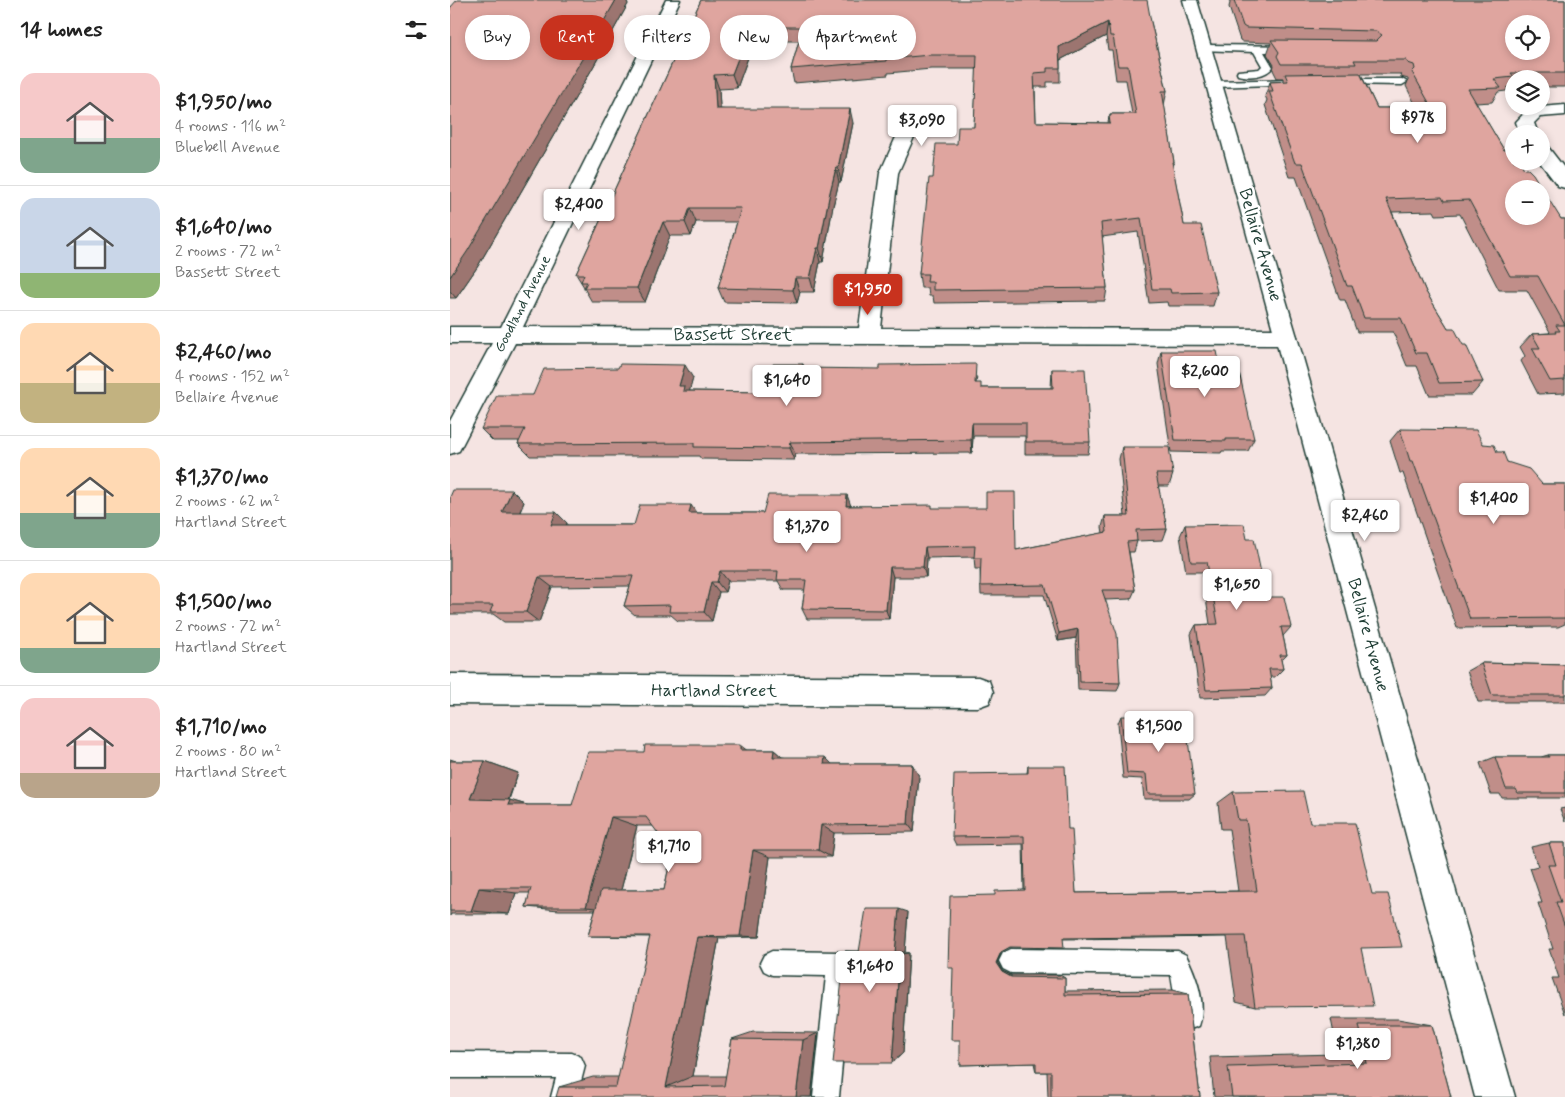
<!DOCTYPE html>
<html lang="en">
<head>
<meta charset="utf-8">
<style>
	:root { --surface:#fff; --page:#f2f2f2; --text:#222; --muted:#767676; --line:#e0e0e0; --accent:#c8321e }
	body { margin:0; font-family:Mynerve,sans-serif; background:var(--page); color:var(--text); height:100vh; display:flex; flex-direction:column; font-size:19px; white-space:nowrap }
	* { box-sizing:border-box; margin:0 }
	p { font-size:16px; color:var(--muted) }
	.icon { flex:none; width:28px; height:28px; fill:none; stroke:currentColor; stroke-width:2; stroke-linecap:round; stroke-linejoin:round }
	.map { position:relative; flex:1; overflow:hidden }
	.sheet { display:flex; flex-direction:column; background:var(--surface); width:450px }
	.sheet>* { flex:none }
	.guide { position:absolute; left:15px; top:15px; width:475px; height:45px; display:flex; gap:10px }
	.buttons { position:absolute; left:1055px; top:15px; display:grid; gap:10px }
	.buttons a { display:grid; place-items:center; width:45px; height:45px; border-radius:50%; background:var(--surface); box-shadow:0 2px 8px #0003; font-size:25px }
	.price { position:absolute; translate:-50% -42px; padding:0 11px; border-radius:5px; background:#fff; color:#222; font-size:16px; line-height:32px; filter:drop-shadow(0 1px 2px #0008) }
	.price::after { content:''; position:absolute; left:50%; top:30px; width:15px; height:11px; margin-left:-8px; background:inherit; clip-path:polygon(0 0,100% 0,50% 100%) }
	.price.active { background:var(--accent); color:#fff }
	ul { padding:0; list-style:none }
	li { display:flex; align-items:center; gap:15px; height:125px; padding:0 20px }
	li+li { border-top:1px solid var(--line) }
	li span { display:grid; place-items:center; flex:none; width:140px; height:100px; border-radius:15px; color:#555 }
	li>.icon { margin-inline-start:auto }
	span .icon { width:60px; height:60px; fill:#fffc; stroke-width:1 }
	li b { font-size:21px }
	h2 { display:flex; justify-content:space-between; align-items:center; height:60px; padding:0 20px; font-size:21px }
	.pill { padding:0 18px; border-radius:22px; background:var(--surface); box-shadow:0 2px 8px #0003; font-size:18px; line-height:45px }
	.pill.active { background:var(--accent); color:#fff }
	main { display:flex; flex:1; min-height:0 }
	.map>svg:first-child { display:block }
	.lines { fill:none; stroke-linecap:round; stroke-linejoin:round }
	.lane-casing { stroke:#1f3d34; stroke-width:3 }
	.street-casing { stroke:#1f3d34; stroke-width:3 }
	.secondary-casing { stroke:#1f3d34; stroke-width:3 }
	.lane { fill:#fff; fill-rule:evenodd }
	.street { fill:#fff; fill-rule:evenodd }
	.secondary { fill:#fff; fill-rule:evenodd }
	.wall { fill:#c08e89; stroke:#1f3d34; fill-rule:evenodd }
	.shaded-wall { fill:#9c746f; stroke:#1f3d34 }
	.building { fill:#dfa59f; stroke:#1f3d34; fill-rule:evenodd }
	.labels { text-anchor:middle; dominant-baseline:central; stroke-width:5; stroke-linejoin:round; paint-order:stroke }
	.far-street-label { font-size:15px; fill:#1f3d34; stroke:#fff }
	.street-label { font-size:18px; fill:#1f3d34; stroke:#fff }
</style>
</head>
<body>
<main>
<section class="sheet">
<h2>14 homes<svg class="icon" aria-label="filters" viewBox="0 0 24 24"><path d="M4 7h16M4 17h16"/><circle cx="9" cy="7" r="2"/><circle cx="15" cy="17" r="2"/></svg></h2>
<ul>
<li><span style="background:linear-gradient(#f6c9c9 65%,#7fa58c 0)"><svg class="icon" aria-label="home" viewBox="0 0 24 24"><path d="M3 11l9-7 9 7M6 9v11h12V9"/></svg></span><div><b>$1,950/mo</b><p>4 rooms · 116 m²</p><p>Bluebell Avenue</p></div></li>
<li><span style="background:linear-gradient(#c9d6e8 75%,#8fb573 0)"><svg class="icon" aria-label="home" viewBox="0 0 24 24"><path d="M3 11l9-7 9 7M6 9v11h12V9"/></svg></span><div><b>$1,640/mo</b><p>2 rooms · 72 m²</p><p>Bassett Street</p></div></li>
<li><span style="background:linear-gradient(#ffd9b3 60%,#c2b280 0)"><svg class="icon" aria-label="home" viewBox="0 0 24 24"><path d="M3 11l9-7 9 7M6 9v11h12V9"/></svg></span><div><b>$2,460/mo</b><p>4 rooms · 152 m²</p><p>Bellaire Avenue</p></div></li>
<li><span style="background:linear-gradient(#ffd9b3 65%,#7fa58c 0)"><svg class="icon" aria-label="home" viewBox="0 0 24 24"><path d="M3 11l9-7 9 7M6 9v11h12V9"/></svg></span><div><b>$1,370/mo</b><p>2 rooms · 62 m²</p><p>Hartland Street</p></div></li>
<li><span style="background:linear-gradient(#ffd9b3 75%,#7fa58c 0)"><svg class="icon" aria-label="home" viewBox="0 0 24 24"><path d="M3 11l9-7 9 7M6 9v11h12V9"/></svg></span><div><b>$1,500/mo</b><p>2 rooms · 72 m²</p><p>Hartland Street</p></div></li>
<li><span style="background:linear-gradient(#f6c9c9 75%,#b9a48a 0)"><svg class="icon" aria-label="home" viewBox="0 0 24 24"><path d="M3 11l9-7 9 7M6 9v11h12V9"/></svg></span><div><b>$1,710/mo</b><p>2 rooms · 80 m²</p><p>Hartland Street</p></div></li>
</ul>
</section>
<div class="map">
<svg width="1115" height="1097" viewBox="0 0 1115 1097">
	<rect width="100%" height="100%" fill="#f5e4e2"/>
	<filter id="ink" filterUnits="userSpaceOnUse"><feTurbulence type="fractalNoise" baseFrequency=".02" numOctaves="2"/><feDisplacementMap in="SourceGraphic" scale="10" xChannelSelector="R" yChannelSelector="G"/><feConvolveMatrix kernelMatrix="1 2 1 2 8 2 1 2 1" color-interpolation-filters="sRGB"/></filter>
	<g filter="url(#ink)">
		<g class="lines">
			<g class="lane-casing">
				<path id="lane" d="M754 45 843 46 848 49 843 52H814L823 67C815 77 800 78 788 75L787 73 788 71 809 69 812 66 804 52 750 50 749 48Z
					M843 79 847 80 848 82 847 84 764 87 759 84 764 81Z
					M892 79H952L957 82 952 85 888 84 887 82 888 80Z
					M561 949 728 951 736 955C746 975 757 1004 749 1026L740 1029 731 1026 728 1017 721 975 561 973 553 969 549 961 553 953Z
					M322 951 389 952 397 956 401 964 389 1097H363L376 976 322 975 314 971 310 963 314 955Z
					M0 1052 122 1053 131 1057 135 1066 127 1097H101L106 1078H0Z"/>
			</g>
			<g class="street-casing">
				<path id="street" d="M216 0H230L73 327 409 328 430 173 454 119 457 115 463 114 469 115 472 119 448 173 431 328 836 329 844 331 847 337 844 343 836 345 65 343 9 451 0 454V421L42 343H0V327H51Z
					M1115 105V115L1090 117 1084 123 1088 134H1070L1066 122 1079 108Z
					M1091 146 1098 147 1115 169V188L1108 186 1089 161H1091Z
					M0 674 528 677 539 681 543 692 539 703 528 707 0 704Z"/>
			</g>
			<g class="secondary-casing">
				<path id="secondary" d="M733 0H747L847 337 1065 1097H1025L825 337Z"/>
			</g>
			<use href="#lane" class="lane"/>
			<use href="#street" class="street"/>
			<use href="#secondary" class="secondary"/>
		</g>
		<path class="wall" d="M251 0 701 22 717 91 714 105 724 162 723 169 734 225 767 292 763 306H718L717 302 699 303 688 232 652 237 657 288 655 301 484 303 483 296H479L478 288H471L469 274 483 178 507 144 524 127 527 69H481L438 73V75L344 83 341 69 349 41H304L287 88 269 89 270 109 403 123 391 182H389L383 206 373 262H370L364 292H350L347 303 274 302 268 288 287 222H246L241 236H220L195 302H142L134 288V287L126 274ZM656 36 658 50H662L666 80H676L682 114H661V116H659L658 123 586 122 585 87H597V82H610V60Z
			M779 0H1115V87H1091V79H1064V87H1058L1056 91 1048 92 1042 102 1026 103 1054 150 1074 169 1111 219H1115V393L1088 394 1071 361 1075 356 1070 347 1082 334 1099 333 1100 332 1077 290H1049L1010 214 986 215 984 211 942 212 976 292 998 328 1033 382 1022 395H979L967 366H957L943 332H907L895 300H890L846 177H839L815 105 817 100 815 96 820 82 833 81V78H827L823 70 824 65 817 54 821 43 793 42 790 40 779 7 780 3ZM911 74H950L951 77 958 79V81L956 86 967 108H927Z
			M177 2 178 4 142 69 28 266 6 298H0V8Z
			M711 351 770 367 804 439 798 451H772L771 453 721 452 708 364Z
			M353 364 354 368 527 377 526 383 531 388H601L602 369 640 442 638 454H575V436H523L522 453 345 454 344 460 251 459 249 456H80L68 444 69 441H43L31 429 83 395 243 378 239 391 312 392 318 384Z
			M950 429 1033 444 1047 452 1057 462 1092 484H1115V624L1108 627 1007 628 953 473H950L940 441Z
			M672 447 723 474 719 486H708L717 529 713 540 687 541 684 552H679L685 590 681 599 655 600 670 683 667 691 628 690 626 638 608 641 594 595H531L530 569H525L524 557 477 558 476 577H443L439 619H357L352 609 355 590H333L328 581H278L275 592H269L262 621H228L221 615H185L174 606 180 586 102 587 89 622H54L43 614H0V497L74 502 70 512 117 523V525H184L247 513H313L401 506 482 508 566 550 653 533 652 527 655 516H675L669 459Z
			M735 525 797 539 816 597 841 627 833 636 837 655 831 661 833 669 825 677H820L822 688 815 696 750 698 741 634 746 625 760 624 752 572H736L730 536Z
			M1031 663 1115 665V702H1028L1017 671Z
			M671 716 745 794 739 799H694L692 779 673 778 668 723Z
			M296 750H324L332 757 382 764H462L469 776 464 832 384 833 381 857H320L309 937 269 938 243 1076H276L282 1039 303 1032 368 1033 361 1097 109 1087 143 1077H169L200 937 138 936 145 910H109L76 907 80 893H66L59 914H1L0 916V759L6 761H35L68 773 59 800 77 805H122L194 752ZM187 826H203L222 852 214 890H171Z
			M1098 755H1115V798H1052L1050 794H1041L1030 763 1045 757H1091Z
			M578 766 618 829 626 893 788 891 779 829H771L768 803 783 792 860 823 911 948 805 1007 786 1002 777 937 613 939 560 947 551 952 547 962 552 971 561 975H610L615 978V991L723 990 738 994 750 1097H598L597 1072H586L584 1063 510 1065 545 895 574 890 573 844 506 845 502 837 577 773Z
			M1115 808V822L1110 809Z
			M1099 843H1115V1014L1102 978H1109L1099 949H1103L1088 903H1092L1080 868 1088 866 1081 847Z
			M458 912 455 952 459 953 453 1053 442 1063 395 951H410Z
			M881 1019H948L982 1025 1001 1097H764L760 1057 888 1054Z"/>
		<path class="shaded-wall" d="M166 0H178L177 2 178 4 142 69 28 266 6 298 0 291V277Z
			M658 22 656 36 608 61 609 47Z
			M300 27 304 41 287 88 282 74Z
			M264 75 269 89 271 123 266 109Z
			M400 109 403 123 391 182 388 168Z
			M386 168 389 182 383 206 373 262 369 248 380 192Z
			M240 208 246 222 241 236 235 222Z
			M213 222 220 236 195 302 187 288Z
			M367 248 370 262 364 292 360 278Z
			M345 278 350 292 347 303 343 290Z
			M235 365 243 378 239 393 240 404 229 386Z
			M522 423 523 436 522 453 521 440Z
			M340 442 345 454 344 460 339 448Z
			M62 490 74 502 65 523 52 512Z
			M397 495 401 506H396Z
			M241 505 249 517 239 513Z
			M106 512 117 523 112 536 101 525Z
			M475 547 477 558 476 577 473 567Z
			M440 567 443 577 439 619 436 610Z
			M270 571 278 581 275 592 267 582Z
			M89 577 102 587 89 622 76 612Z
			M261 582 269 592 262 621 254 612Z
			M628 629 626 638 608 641 609 633Z
			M290 745 307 758 290 750Z
			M324 750 339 763 323 757Z
			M375 757 387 769 374 764Z
			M35 761 68 773 55 809 20 799Z
			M462 764 469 776 464 832 458 824Z
			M60 800 93 810 58 805Z
			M161 817 187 826 166 910 136 907Z
			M371 825 384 833 381 857 368 850Z
			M303 850 320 857 309 937 290 936Z
			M29 888 66 893 59 914 21 911Z
			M449 909 458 912 455 952 445 953Z
			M247 937 269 938 243 1076 216 1087Z
			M551 952 547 962 552 971 561 975V977L552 972 546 963Z
			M459 953 453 1053 442 1063 450 954Z
			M368 1033 361 1097H346L353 1040Z"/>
		<path class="building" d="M7 0H166L135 54 17 252 0 277V8Z
			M251 0H697L701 22 717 91H712L724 162H722L734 225H751L767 292 721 293 720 289H702L691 218 651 223 657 288 483 290V282H477L478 274H469L479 178H483L486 144H507L508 127H524L527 55H480L436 59V61L341 69 353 27H300L282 74 264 75 266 109H400L388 168H386L380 192 369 248H367L360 278H345L343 290 268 288 291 208H240L235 222H213L187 288H134L137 282H131L134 274H126ZM658 22 660 36H663L668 66H678L686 114H661V116H659L660 123 586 122 584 73 597 72V68H610L609 47Z
			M784 0H1115V73H1061L1064 77 1044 79 1051 88 1018 89 1054 150H1063L1064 152V161H1070L1074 169H1078L1083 174 1111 219H1115V325L1088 276H1060L1019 200 994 201 992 197 936 199 976 292 998 328H1004L1013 345H1016L1033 382 989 383 977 353H966L951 318H914L902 286H897L852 163H845L819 91H823L820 82 838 81 835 74 910 73 927 108H982L962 72 965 69 964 65 958 63 956 60H904L906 64H831L827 56 829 52 821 40 926 41 932 35 926 31 796 28 793 26ZM1064 24H1091V51H1064ZM1064 189H1091V216H1064Z
			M1106 325H1115V380L1100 381 1082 348H1090L1082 334 1106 333 1105 331H1110Z
			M711 351H767L770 367H788L804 439H776V441L725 440Z
			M170 364 235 365 229 386H234L233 391 312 392 314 383 318 384 323 364H353L352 368 430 369V365L526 364 525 383H531V388H603L602 369H635L640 442H576V423H522L521 440 340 442 339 448 244 447V443L68 444 75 429H31L47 395H83L94 369 168 368Z
			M950 429 1026 430 1033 444 1044 445 1047 452H1053L1057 462 1079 469 1092 484H1115V618L1020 619 963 461H960Z
			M672 447H719L723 474H706L717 529 686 530 687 541 677 542 685 590H652L667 634 670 683 630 682 628 629 609 633 595 585 530 586 531 558H524L525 546 475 547 473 567H440L436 610 352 609 356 580H327L328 571H270L267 582H261L254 612H219L220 605 174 606 183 576 89 577 76 612H40L43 605H0V497L3 490H62L52 512H106L101 525H184L190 505H241L239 513H313L318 495H397L396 506 482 505V508H536V492H565L566 550 657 532 655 516H679Z
			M794 524 797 539H804L816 597H834L841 627H831L837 655H830L833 669H819L822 688 756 690 746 625 768 624 757 562H741L735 525Z
			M1031 663 1115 665V695H1042Z
			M671 716 735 717 745 794H698L696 774 677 773Z
			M195 745H290V750H324L323 757H375L374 764H462L458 824 371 825 368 850H303L290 936 247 937 216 1087 274 1086 282 1039 353 1040 346 1097H106L109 1087H166L200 936H138L151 890H214L222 852 196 817H161L136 907H76L81 888H29L21 911H0V761H35L20 799 60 800 58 805H122L138 752H194Z
			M1098 755H1115V793H1068L1066 789H1056L1045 757H1099Z
			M578 766H615L618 829H622L626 893 807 891 796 820H788L783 792 853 791 860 823H905L922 894H938L952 947 911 948 923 1006 805 1007 795 936 613 938 614 948 560 947 551 952 546 963 552 972 561 977 615 978V995L738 994 750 1097H601V1072H586V1063L510 1065V1040H501L503 968H498L500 896 545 895V891L575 890 574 836 502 837 504 774 578 773Z
			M1099 843H1115V927L1106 902H1111L1098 865H1106Z
			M416 909H449L445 953 450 954 442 1063H383L395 951 409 952Z
			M909 1025H982L1001 1097H782L778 1067 917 1063Z"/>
	</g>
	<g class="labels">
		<g class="far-street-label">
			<text transform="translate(73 304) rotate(-63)">Goodland Avenue</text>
		</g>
		<g class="street-label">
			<text transform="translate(810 245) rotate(74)">Bellaire Avenue</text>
			<text x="283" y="335">Bassett Street</text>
			<text transform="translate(918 635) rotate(75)">Bellaire Avenue</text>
			<text x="264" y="691">Hartland Street</text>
		</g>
	</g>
</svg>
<div class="buttons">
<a><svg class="icon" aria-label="locate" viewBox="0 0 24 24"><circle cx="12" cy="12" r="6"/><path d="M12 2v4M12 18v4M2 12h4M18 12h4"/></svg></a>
<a><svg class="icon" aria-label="layers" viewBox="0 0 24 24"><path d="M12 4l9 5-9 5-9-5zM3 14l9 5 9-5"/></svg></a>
<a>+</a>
<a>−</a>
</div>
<b class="price" style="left:968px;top:144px">$978</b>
<b class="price" style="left:472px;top:147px">$3,090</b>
<b class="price" style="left:129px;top:231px">$2,400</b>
<b class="price active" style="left:418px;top:316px">$1,950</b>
<b class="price" style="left:755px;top:398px">$2,600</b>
<b class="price" style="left:337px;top:407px">$1,640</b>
<b class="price" style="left:1044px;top:525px">$1,400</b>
<b class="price" style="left:915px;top:542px">$2,460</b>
<b class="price" style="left:357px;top:553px">$1,370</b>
<b class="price" style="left:787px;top:611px">$1,650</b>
<b class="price" style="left:709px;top:753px">$1,500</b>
<b class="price" style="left:219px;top:873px">$1,710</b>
<b class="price" style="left:420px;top:993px">$1,640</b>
<b class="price" style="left:908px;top:1070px">$1,380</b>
<div class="guide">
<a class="pill">Buy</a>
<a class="pill active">Rent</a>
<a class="pill">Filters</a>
<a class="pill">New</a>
<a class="pill">Apartment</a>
</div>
</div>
</main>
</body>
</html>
